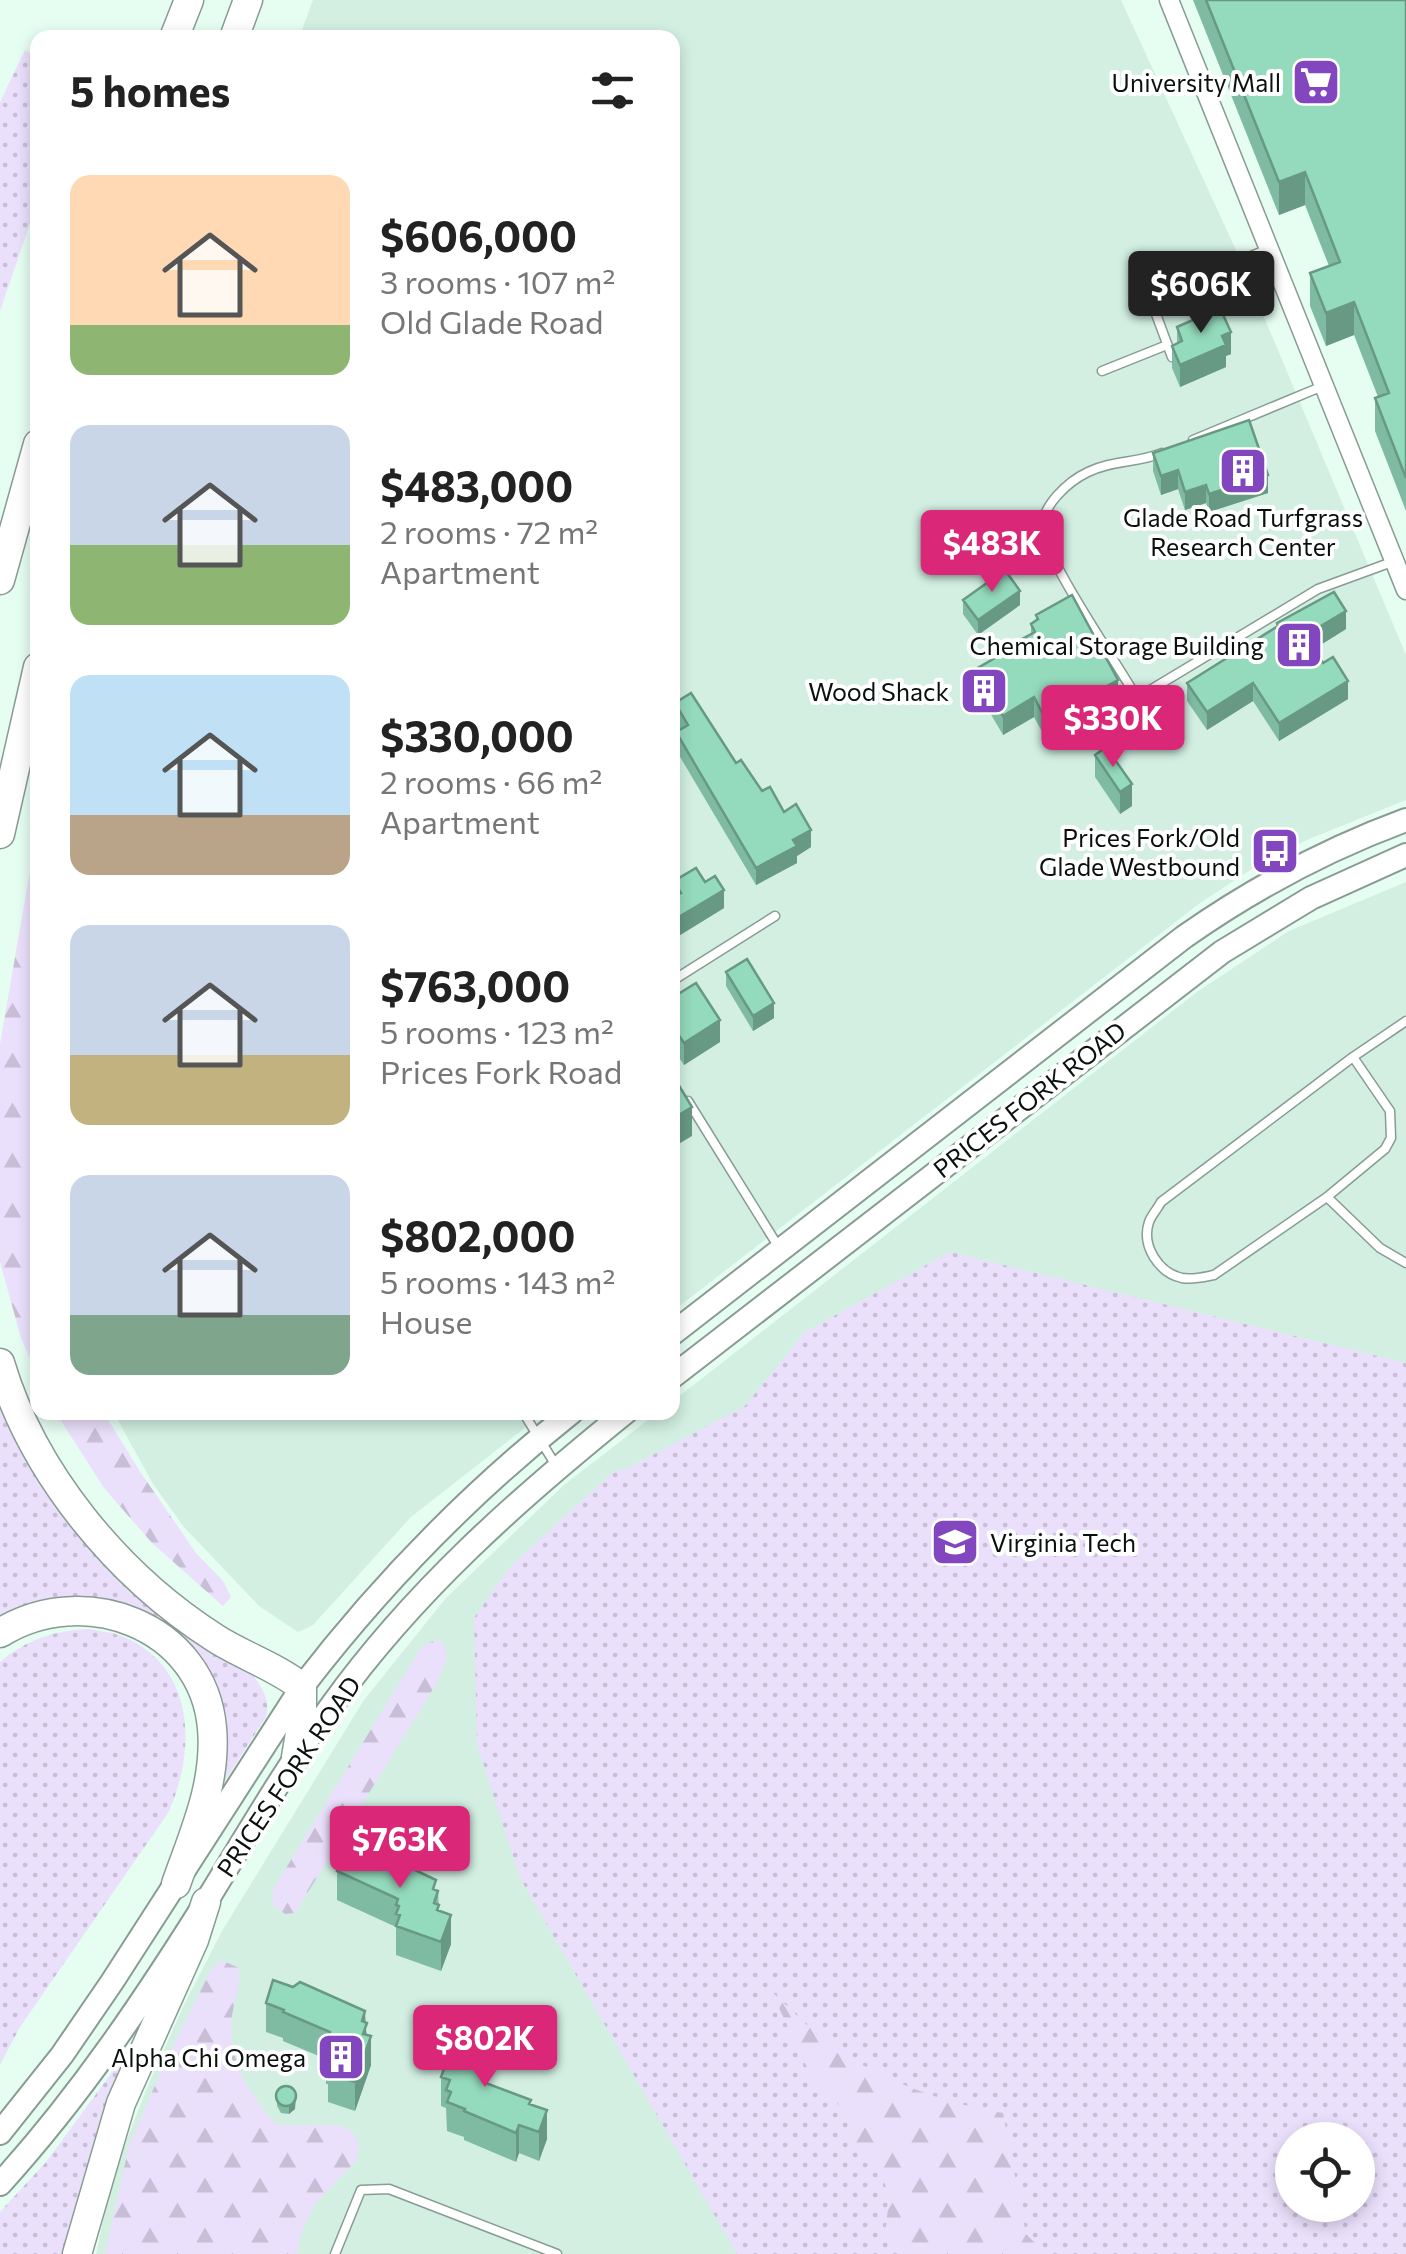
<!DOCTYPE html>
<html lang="en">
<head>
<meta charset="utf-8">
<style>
	:root { --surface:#fff; --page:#f6f6f6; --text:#222; --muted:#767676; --accent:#db2777 }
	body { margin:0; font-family:Commissioner,sans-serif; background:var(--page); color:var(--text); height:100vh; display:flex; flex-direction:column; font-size:38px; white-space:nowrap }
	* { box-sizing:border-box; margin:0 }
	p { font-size:32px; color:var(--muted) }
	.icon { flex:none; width:55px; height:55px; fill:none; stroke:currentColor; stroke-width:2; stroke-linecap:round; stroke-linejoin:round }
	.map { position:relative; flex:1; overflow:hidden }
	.side { position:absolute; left:30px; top:30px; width:650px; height:1390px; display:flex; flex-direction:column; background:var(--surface); border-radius:20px; box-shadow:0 5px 15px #0003 }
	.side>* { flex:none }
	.fabs { position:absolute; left:1275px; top:2122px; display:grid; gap:20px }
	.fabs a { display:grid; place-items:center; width:100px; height:100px; border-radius:50%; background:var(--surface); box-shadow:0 5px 15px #0003; font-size:50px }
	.price { position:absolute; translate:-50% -85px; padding:0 22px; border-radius:10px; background:var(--accent); color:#fff; font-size:32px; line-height:65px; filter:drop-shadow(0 2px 5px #0008) }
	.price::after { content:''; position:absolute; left:50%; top:60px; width:30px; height:22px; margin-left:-15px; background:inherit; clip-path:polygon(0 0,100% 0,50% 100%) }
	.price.current { background:#222; color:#fff }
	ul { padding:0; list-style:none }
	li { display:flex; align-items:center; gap:30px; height:250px; padding:0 40px }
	li span { display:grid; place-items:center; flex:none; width:280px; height:200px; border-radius:20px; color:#555 }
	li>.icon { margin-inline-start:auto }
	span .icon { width:120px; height:120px; fill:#fffc; stroke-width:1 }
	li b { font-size:42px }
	h2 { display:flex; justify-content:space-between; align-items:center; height:120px; padding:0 40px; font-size:42px }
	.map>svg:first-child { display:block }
	.built { fill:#d2efe2; fill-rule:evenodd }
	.grass { fill:url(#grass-dots); fill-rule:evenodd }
	.forest { fill:url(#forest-firs) }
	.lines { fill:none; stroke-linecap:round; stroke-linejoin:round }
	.service-casing { stroke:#889c93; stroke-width:11 }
	.tertiary-casing { stroke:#889c93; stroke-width:21 }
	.primary-casing { stroke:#889c93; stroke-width:26 }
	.motorway-casing { stroke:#889c93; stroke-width:31 }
	.service { stroke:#fff; stroke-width:8 }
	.tertiary { stroke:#fff; stroke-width:18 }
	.primary { stroke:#fff; stroke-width:22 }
	.motorway { stroke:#fff; stroke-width:28 }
	.wall { fill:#7fbba2 }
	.shaded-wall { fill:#689984 }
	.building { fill:#94dabc; stroke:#689984; stroke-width:2.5 }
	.labels { text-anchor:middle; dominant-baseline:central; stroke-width:8; stroke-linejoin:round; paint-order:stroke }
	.poi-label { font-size:25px; fill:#09100d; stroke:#fff; text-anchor:end }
	.street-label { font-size:25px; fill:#09100d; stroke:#fff }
</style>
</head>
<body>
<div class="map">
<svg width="1406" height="2254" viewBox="0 0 1406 2254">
	<defs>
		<pattern id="grass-dots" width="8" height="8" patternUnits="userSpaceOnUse" patternTransform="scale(2.5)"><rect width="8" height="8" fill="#ebe0fc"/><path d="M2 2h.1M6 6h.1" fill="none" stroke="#c8bfd7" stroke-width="1.8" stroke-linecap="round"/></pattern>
		<pattern id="forest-firs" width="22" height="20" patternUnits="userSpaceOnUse" patternTransform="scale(2.5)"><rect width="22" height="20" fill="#ebe0fc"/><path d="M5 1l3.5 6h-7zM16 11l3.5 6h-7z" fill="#c8bfd7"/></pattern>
	</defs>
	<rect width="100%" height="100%" fill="#e6fdf2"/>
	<path class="built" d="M313 0H1121L1235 248 1406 655V800L1309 839 1255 867 1200 903 673 1311 672 38H299Z
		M1406 882V2254H96L113 2175 149 2083 184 2005 222 1931 364 1700 446 1598 564 1485 657 1413 672 1412 673 1401 1197 992 1289 931ZM1292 2140H1358V2205H1292Z
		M114 1413H544L411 1517 313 1625 298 1632 259 1606 184 1527 153 1484Z"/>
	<path class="grass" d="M25 50 37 57V203L0 311V102Z
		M950 1252 1406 1363V2254H737L520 1878 477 1744 474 1618 509 1568 613 1472 630 1467 745 1406 805 1332ZM1292 2140H1358V2205H1292Z
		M0 1392 45 1480 253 1675C263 1689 270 1700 266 1717L210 1804 221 1750 155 1622 0 1623Z
		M89 1629C98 1631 110 1632 119 1635 196 1664 197 1750 168 1813L20 2027 0 2065V1662C26 1640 55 1630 89 1629Z
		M141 2033 67 2254H0V2212L46 2162Z"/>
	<path class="forest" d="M37 830 38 972 32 977 31 1055 38 1163 37 1374 21 1338 0 1262V1044Z
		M56 1413H104L139 1470 196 1553 223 1581 231 1597 223 1606 152 1543 104 1488Z
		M438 1639 444 1644 447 1658 438 1681 295 1913 285 1914 274 1905 272 1891 422 1646Z
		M221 1960 239 1968C240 1988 235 1997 232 2016 226 2057 250 2097 277 2125H339L352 2131 359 2144 357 2160 314 2205 301 2234 297 2254H105L129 2146 165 2062 211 1970Z
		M771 1991C792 2010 812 2032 835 2048 883 2081 946 2104 1003 2113L1026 2234 1046 2254H908L885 2234C893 2178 885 2177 847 2138L849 2114 815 2084Z"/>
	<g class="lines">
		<g class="service-casing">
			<path id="service" d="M1172 357 1150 298 1268 249
				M1102 371 1167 345
				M1193 440 1323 386
				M1162 453C1138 463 1112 460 1088 472 1069 481 1040 506 1043 530 1046 560 1118 665 1137 698L1318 589 1392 562
				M672 981 775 916
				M1353 1057 1390 1111 1391 1138 1385 1149 1327 1197 1214 1275C1204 1277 1193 1280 1182 1278 1159 1273 1141 1246 1149 1222 1151 1216 1158 1208 1161 1202Z
				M1353 1057 1406 1021
				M688 1101 778 1246
				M1327 1197 1380 1248 1406 1263
				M523 1412 555 1464
				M335 2254 361 2190 389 2189 557 2254"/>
		</g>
		<g class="tertiary-casing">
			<path id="tertiary" d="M1169 0 1406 590"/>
		</g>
		<g class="primary-casing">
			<path id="primary" d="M672 1334 1184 937C1254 888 1327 849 1406 820
				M672 1377 1222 952 1311 898 1406 855
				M0 2133 62 2055 112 1982 302 1687C381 1584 470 1493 572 1412
				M0 2184C80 2096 146 1998 209 1897 249 1832 287 1766 332 1705 414 1591 517 1500 626 1412"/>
		</g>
		<g class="motorway-casing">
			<path id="motorway" d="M174 38 189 0
				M234 38 248 0
				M0 580 38 444
				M0 834 38 667
				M0 1363C33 1474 118 1576 215 1638 243 1656 275 1666 302 1687V1721L296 1757
				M0 1633C83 1581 203 1625 212 1728 217 1783 194 1833 176 1884
				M77 2254 121 2103 194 1940 206 1902"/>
		</g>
		<use href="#service" class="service"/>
		<use href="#tertiary" class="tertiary"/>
		<use href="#primary" class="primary"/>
		<use href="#motorway" class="motorway"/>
	</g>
	<path class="wall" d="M1193 0H1406V511L1375 431V398L1378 397 1354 335 1326 346 1310 306V273L1329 266 1305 205 1279 215Z
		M1177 327 1231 354 1226 356V367L1180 387 1172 368V346L1177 344Z
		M1153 453 1268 493 1209 512 1206 503 1185 510 1178 489 1161 495 1153 471Z
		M963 600 1020 605 978 635 963 614Z
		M1036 615 1118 700 1046 739 1034 717 1003 735 976 689V669L1020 644V640L1031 634V624L1036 621Z
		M1277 623 1346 629 1322 644V649L1316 653 1348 699 1279 741 1253 701 1207 730 1187 701V683L1277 627Z
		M675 703 784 812 811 847 797 856V863L756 885 676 750V732L680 730 675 720Z
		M1095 755 1132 806 1120 814 1095 777Z
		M674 881 724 908 672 940V898L674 897Z
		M726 972 774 1018 753 1031 726 986Z
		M672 998 720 1042 684 1065 672 1047Z
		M337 1871 438 1891 439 1911 451 1944 441 1971 396 1955V1927L337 1900Z
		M293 1987 365 2022 371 2065 355 2111 328 2102V2084H326V2059L283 2041V2038L266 2032V2003Z
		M484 2057 486 2083 531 2104 547 2139 539 2161 519 2153 516 2162 464 2140V2137L447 2131 446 2108 441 2106V2077Z
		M277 2091 296 2101 295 2109 289 2114 281 2113 277 2106Z"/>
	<path class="shaded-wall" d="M1305 172V205L1279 215V182Z
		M1354 302V335L1326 346V313Z
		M1231 332V354L1226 356V367L1180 387V365L1222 336Z
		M1178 470V489L1161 495V476Z
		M1268 475V493L1209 512V494Z
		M1206 485V503L1185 510V492Z
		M1020 591V605L978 635V620Z
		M1346 611V629L1322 644V649L1308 658V639L1319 627Z
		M1118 680V700L1046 739V720Z
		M1348 681V699L1279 741V723Z
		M1253 683V701L1207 730V712Z
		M1034 697V717L1003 735V716Z
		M1132 784V806L1120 814V792Z
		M811 830V847L797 856V863L756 885V868L793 840Z
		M724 890V908L672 940V921Z
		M774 1003V1018L753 1031V1016Z
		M720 1020V1042L684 1065V1043Z
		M692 1107V1136L677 1145V1173L672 1176V1119Z
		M451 1915V1944L441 1971V1942Z
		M365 2011 367 2048 371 2036V2065L355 2111V2082L362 2021Z
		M484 2041V2064L486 2058V2102L479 2055Z
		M295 2101V2109L289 2114V2106Z
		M547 2110V2139L539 2161V2132Z
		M519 2125V2153L516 2162V2133Z"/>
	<path class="building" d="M1206 0H1406V478L1375 398 1389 393 1354 302 1326 313 1310 273 1340 262 1305 172 1279 182Z
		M1220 308 1231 332 1222 336 1226 345 1180 365 1172 346 1182 341 1177 327Z
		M1249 420 1268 475 1209 494 1206 485 1185 492 1178 470 1161 476 1153 453Z
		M1005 570 1020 591 978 620 963 600Z
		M1334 592 1346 611 1319 627 1322 631 1308 639 1323 663 1333 657 1348 681 1279 723 1253 683 1207 712 1187 683 1278 626 1277 623Z
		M1072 595 1118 680 1046 720 1034 697 1003 716 976 669 1021 643 1020 640 1035 632 1031 624 1038 619 1036 615Z
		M691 693 736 763 741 760 762 791 770 787 784 812 796 804 811 830 793 840 797 846 756 868 676 732 688 725 675 703Z
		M1106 747 1132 784 1120 792 1095 755Z
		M696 868 705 882 715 876 724 890 672 921V898L681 893 674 881Z
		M747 959 774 1003 753 1016 726 972Z
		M696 983 720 1020 684 1043 672 1025V998Z
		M672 1074 692 1107 672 1119Z
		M344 1849 369 1855 371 1849 436 1880 433 1889 438 1891 434 1903 439 1905 437 1910 451 1915 441 1942 396 1926 400 1915 396 1914 399 1906 396 1905 398 1899 337 1871Z
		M273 1980 293 1987 300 1982 365 2011 362 2021 367 2023 363 2034 371 2036 355 2082 328 2073 334 2058 326 2055 330 2032 283 2012 284 2010 266 2003Z
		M458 2031 484 2041 479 2055 486 2058 482 2071 486 2073 483 2082 531 2100 529 2104 547 2110 539 2132 519 2125 516 2133 464 2111 465 2109 447 2102 451 2092 446 2090 450 2080 441 2077Z
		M276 2096a10 10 0 1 1 20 0a10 10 0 1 1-20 0Z"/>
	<defs>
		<g id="supermarket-square" transform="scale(2.5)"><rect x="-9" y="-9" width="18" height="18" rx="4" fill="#8247be" stroke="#fff"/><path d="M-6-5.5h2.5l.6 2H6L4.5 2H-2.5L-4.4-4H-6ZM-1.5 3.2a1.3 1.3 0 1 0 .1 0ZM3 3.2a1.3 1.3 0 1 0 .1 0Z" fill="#fff"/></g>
		<g id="building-square" transform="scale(2.5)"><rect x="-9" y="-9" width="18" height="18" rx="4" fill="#8247be" stroke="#fff"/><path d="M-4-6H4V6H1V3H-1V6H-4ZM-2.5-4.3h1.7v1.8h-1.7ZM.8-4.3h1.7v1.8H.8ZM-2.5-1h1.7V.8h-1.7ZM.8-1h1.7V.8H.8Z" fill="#fff"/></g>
		<g id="bus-square" transform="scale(2.5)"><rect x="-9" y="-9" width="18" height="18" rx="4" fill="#8247be" stroke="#fff"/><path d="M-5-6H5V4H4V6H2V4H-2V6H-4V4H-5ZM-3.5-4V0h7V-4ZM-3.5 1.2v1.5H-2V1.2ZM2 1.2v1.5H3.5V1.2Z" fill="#fff"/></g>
		<g id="university-square" transform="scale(2.5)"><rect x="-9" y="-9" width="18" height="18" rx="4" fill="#8247be" stroke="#fff"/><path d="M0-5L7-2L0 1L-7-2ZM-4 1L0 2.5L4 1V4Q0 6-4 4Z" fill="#fff"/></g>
	</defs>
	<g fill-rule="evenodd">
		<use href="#supermarket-square" x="1316" y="82"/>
		<use href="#building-square" x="1243" y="471"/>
		<use href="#building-square" x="1299" y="645"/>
		<use href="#building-square" x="984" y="691"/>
		<use href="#bus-square" x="1275" y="851"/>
		<use href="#university-square" x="955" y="1542"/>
		<use href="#building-square" x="341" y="2057"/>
	</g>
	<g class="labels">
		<g class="poi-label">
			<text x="1281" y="82">University Mall</text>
			<text x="1243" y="517" text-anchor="middle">Glade Road Turfgrass<tspan x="1243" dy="29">Research Center</tspan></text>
			<text x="1264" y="645">Chemical Storage Building</text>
			<text x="949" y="691">Wood Shack</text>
			<text x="1240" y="837">Prices Fork/Old<tspan x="1240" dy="29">Glade Westbound</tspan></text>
			<text x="990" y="1542" text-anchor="start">Virginia Tech</text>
			<text x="306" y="2057">Alpha Chi Omega</text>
		</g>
		<g class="street-label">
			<text transform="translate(1029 1099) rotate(-38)">PRICES FORK ROAD</text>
			<text transform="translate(288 1776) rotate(-56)">PRICES FORK ROAD</text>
		</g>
	</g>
</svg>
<div class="fabs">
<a><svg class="icon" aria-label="locate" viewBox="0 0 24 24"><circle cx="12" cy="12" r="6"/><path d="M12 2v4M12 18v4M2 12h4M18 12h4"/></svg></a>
</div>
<b class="price current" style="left:1201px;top:336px">$606K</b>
<b class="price" style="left:992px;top:595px">$483K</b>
<b class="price" style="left:1113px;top:770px">$330K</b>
<b class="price" style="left:400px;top:1891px">$763K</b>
<b class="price" style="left:485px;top:2090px">$802K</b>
<section class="side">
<h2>5 homes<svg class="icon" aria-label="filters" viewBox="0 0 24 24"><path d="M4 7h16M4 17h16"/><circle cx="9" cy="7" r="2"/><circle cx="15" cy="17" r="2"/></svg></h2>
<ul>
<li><span style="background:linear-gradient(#ffd9b3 75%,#8fb573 0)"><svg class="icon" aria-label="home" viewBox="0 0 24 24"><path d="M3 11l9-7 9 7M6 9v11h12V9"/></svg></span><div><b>$606,000</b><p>3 rooms · 107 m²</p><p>Old Glade Road</p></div></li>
<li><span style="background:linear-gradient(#c9d6e8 60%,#8fb573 0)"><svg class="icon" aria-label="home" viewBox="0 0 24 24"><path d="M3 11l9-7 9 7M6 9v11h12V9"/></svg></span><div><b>$483,000</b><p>2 rooms · 72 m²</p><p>Apartment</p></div></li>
<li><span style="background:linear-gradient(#bfe0f5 70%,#b9a48a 0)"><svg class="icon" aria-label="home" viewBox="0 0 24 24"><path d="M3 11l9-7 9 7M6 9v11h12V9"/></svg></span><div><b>$330,000</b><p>2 rooms · 66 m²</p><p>Apartment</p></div></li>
<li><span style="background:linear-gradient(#c9d6e8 65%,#c2b280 0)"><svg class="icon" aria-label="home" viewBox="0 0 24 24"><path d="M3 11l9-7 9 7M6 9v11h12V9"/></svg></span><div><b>$763,000</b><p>5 rooms · 123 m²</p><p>Prices Fork Road</p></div></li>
<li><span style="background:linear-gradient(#c9d6e8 70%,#7fa58c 0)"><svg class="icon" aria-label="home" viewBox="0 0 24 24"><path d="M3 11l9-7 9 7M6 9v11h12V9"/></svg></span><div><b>$802,000</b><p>5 rooms · 143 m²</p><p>House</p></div></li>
</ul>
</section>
</div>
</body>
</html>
